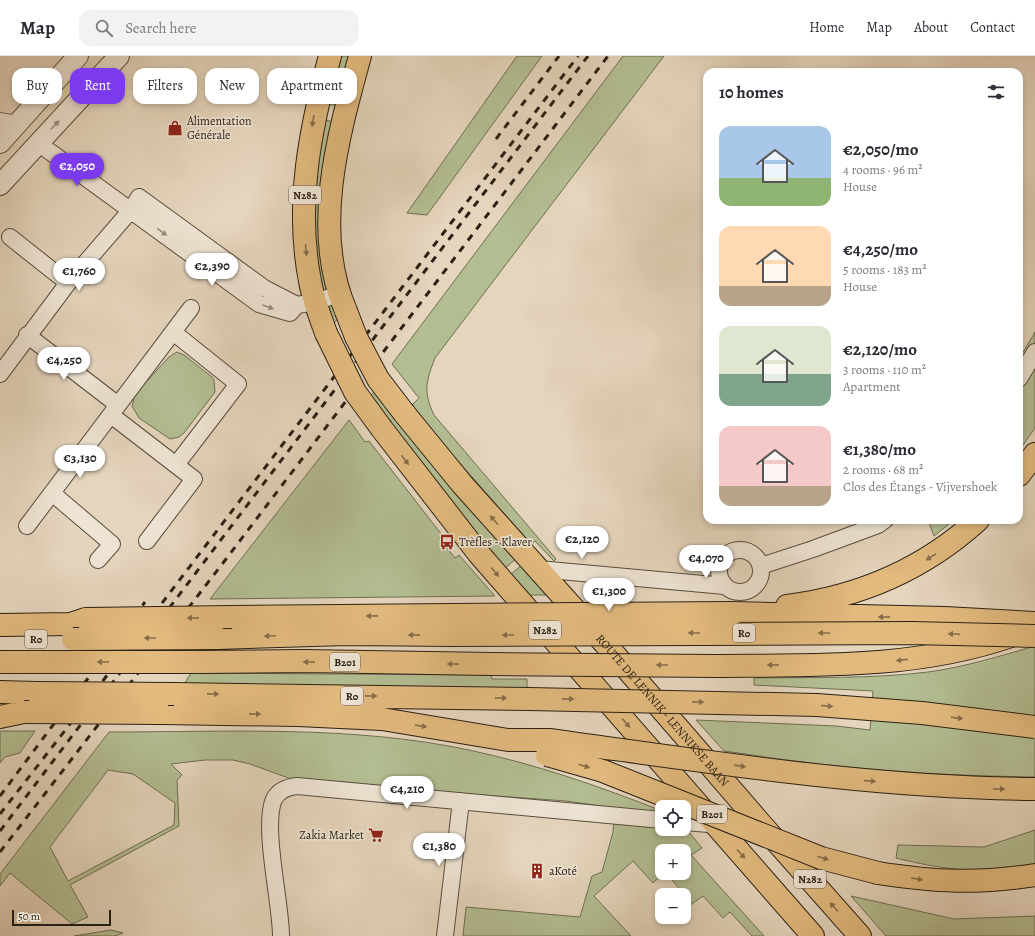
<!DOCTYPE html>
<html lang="en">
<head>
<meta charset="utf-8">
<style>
	:root { --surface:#fff; --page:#f2f2f3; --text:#2b2b33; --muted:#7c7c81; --line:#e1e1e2; --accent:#7c3aed }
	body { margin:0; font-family:Alegreya,serif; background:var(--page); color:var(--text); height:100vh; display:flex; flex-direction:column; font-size:15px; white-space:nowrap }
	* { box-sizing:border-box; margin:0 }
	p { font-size:13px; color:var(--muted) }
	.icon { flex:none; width:22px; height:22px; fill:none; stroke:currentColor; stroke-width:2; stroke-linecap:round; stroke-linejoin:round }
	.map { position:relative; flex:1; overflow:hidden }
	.drawer { position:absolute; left:703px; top:12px; width:320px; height:456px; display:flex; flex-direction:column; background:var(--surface); border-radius:12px; box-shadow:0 2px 6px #0003 }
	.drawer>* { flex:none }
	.guide { position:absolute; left:12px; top:12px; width:380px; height:36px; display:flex; gap:8px }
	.controls { position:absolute; left:655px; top:744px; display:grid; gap:8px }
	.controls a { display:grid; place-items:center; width:36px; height:36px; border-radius:8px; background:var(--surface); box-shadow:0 2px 6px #0003; font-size:20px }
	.scale { position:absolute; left:12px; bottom:10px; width:99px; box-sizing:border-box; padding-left:4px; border:2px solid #2a2014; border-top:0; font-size:11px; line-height:14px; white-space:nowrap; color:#2a2014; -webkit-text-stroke:3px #eee4d4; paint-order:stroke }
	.price { position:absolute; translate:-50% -34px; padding:0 9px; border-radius:14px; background:#fff; color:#222; font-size:13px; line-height:26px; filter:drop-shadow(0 1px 2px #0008) }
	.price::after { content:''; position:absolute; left:50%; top:24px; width:12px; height:9px; margin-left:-6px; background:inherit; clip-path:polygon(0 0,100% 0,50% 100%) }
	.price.active { background:var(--accent); color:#fff }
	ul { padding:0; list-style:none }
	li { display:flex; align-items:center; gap:12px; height:100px; padding:0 16px }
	li span { display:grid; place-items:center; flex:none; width:112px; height:80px; border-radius:12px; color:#555 }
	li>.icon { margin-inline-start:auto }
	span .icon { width:48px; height:48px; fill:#fffc; stroke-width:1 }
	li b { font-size:17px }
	h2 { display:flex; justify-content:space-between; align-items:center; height:48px; padding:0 16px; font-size:17px }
	.pill { padding:0 14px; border-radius:12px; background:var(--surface); box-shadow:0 2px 6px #0003; font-size:14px; line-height:36px }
	.pill.active { background:var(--accent); color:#fff }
	header { display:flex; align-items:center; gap:24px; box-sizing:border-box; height:56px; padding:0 20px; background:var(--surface); border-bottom:1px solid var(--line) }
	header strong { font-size:19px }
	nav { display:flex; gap:22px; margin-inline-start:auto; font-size:14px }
	.search { width:280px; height:36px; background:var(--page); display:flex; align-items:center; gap:10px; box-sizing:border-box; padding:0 14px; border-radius:12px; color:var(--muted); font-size:15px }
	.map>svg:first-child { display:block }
	.green { fill:#b3bd92; stroke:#6e6e53; fill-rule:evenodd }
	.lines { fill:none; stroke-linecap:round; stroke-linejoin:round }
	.minor-casing { stroke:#594d3e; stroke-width:18 }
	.tertiary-casing { stroke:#594d3e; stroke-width:22 }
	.primary-casing { stroke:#2a2014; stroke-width:24 }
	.motorway-casing { stroke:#2a2014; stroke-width:24 }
	.minor { stroke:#eee4d4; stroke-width:16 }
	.tertiary { stroke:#eee4d4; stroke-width:20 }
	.primary { stroke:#e2ba7e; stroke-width:22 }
	.motorway { stroke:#e2ba7e; stroke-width:22 }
	.rail { stroke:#2a2014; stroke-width:3; stroke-dasharray:7 7; stroke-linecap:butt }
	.primary-bridge-casing { stroke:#2a2014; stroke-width:24; stroke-linecap:butt }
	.motorway-bridge-casing { stroke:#2a2014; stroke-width:24; stroke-linecap:butt }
	.primary-bridge { stroke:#e2ba7e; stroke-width:22 }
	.motorway-bridge { stroke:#e2ba7e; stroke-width:22 }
	.oneway { fill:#866d49 }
	.oneway2 { fill:#968c7e }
	.labels { text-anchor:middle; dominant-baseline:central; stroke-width:3.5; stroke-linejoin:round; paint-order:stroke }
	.shield { fill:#eee4d4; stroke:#655b4e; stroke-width:1 }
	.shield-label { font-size:11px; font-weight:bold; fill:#2a2014 }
	.poi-label { font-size:12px; fill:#2a2014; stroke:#eee4d4; text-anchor:start }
	.street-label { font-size:12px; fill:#2a2014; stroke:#eee4d4 }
</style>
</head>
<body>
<header>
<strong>Map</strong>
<div class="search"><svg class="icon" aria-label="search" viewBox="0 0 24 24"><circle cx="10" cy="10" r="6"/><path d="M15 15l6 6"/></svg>Search here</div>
<nav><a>Home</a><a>Map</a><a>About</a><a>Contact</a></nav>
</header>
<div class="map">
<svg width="1035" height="880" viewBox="0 0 1035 880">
	<rect width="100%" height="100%" fill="#e5d5bd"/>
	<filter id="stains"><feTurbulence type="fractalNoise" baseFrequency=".005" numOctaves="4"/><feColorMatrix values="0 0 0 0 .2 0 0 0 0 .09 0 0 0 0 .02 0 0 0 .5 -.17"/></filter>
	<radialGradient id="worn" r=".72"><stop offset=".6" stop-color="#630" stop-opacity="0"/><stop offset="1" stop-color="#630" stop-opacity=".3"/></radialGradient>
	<path class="green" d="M336 0H355L337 49H331L326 44Z
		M517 0H542L427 159 407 157Z
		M623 0H664L435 302C426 325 423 336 434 359L556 503 554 505 535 485 531 488 436 380 412 349 419 342 392 308Z
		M323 64 330 65 333 69 330 233 325 235 319 233 310 178Z
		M331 247 342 259 328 273 324 252Z
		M1035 276V372L1019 395V303Z
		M177 296 184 299 212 321 214 324 215 336 184 377 179 381 170 383 139 362 132 350 135 338 169 301Z
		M378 331 519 500 501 516 366 345Z
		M349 364 365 386 369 385 442 479 439 482 455 502 459 499 495 540 210 543Z
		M928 464H954L934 480Z
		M525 506 554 539H524L507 522Z
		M1035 590V721C960 720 885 716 811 707 782 704 753 699 724 695L696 664 836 670 870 674 873 635 754 629V622C810 621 873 623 928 616 965 611 1000 600 1035 590Z
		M191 617 491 619 492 623H527V633L183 630Z
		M0 675H35L20 697 5 701 0 707Z
		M109 676C228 676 351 669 469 694 535 708 599 730 662 755V773H684L694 769 688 775 702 792 691 799 764 880H752L730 856 723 862 703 840 689 850 684 845V838L666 817H684V795H662V817H664L653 827 633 805 594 840 631 880H463L466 851 580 861 592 820 602 816 613 776 615 752 566 745 453 737 291 723 250 708 233 704H205L171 708 182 719 177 724 179 770 70 829 88 861 72 868 10 817 0 830V818ZM108 714 133 718 175 747 174 769 68 825 50 791Z
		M1035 774V808C990 821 940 813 896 802L898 789 984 791Z
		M851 840 954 863 1035 860V880H886Z
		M111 874 123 877 115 880H74Z"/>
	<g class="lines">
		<g class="minor-casing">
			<path id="minor" d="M0 65 17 68
				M38 87 259 248 290 257 297 249 315 246 339 238
				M10 181 68 227
				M173 276 238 328 176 409
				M27 279 118 349
				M0 318 68 227 131 154 139 141 264 232 297 249
				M1019 323 1035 296
				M111 359 194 423 147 485
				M52 437 112 488 98 504
				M27 470 191 252
				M719 515a21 21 0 1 1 42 0a21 21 0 1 1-42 0Z
				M761 510 813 493 878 469 885 464
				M538 513 725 530
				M598 568C589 547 605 532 622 522
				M684 766 722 769
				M281 880C281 847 262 770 274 743 279 734 287 731 297 730L662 764
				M445 880 461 745"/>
		</g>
		<g class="tertiary-casing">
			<path id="tertiary" d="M0 87 78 0
				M0 129 119 0"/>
		</g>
		<g class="primary-casing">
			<g id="primary">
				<path d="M346 255C311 175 338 80 360 0"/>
				<path d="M326 277C320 260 313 243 310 225 295 149 310 73 330 0"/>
				<path id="s1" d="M404 357 462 428 608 591 760 767 860 880"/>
				<path d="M382 373 479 498 813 880"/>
			</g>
		</g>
		<g class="motorway-casing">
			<path id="motorway" d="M1019 419 1035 398
				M787 550C859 541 924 513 978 464
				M733 557 945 562 1035 567
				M232 561 453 559
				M0 569 71 568 86 563
				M217 582 347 578 453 579
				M0 606H57
				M198 606 305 605 492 608
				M715 610C814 609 916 613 1011 580
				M0 636 37 637
				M174 638 529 643
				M160 657 298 659 382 663 508 684H549
				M0 661 24 656
				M878 817C936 826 977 828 1035 819"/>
		</g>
		<use href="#minor" class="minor"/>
		<use href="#tertiary" class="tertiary"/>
		<use href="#primary" class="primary"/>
		<use href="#motorway" class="motorway"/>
		<path class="rail" d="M496 83 559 0
			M0 740 145 546
			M0 758 67 672 578 0
			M0 775 588 0
			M0 796 223 507 608 0"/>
		<g class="primary-bridge-casing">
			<path id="primary-bridge" d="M346 255 356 281 378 323 404 357
				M326 277 355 336 382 373"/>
		</g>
		<g class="motorway-bridge-casing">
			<path id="motorway-bridge" d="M453 559 733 557
				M86 563 232 561
				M453 579 912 577 1035 580
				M73 583 217 582
				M57 606H198
				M492 608 715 610
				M37 637 174 638
				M529 643 817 649 922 657 1035 671
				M24 656 160 657
				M549 684C711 706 872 732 1035 733
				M547 699 603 715 821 802 878 817"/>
		</g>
		<use href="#primary-bridge" class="primary-bridge"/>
		<use href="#motorway-bridge" class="motorway-bridge"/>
	</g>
	<defs><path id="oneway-solid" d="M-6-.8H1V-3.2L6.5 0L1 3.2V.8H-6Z"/></defs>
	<g class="oneway">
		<use href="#oneway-solid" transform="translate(313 65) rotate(99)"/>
		<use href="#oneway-solid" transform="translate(306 194) rotate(85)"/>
		<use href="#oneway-solid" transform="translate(405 404) rotate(53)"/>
		<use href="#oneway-solid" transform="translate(494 464) rotate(-132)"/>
		<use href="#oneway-solid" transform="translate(931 501) rotate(148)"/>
		<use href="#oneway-solid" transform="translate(495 516) rotate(50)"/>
		<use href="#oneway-solid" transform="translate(372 560) rotate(179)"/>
		<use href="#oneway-solid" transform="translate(884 561) rotate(-179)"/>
		<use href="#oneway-solid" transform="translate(193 562) rotate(179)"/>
		<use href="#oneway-solid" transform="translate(694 577) rotate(180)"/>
		<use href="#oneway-solid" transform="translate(824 577) rotate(180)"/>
		<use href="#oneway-solid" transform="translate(954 578) rotate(-178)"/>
		<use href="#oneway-solid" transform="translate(414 579) rotate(-179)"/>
		<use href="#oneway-solid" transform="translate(508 579) rotate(180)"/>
		<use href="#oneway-solid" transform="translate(270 580) rotate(178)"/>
		<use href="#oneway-solid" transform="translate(150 582) rotate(180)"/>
		<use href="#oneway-solid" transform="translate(902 604) rotate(173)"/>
		<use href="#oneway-solid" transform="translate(103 606) rotate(180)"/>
		<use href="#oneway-solid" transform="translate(309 606) rotate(-179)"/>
		<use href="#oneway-solid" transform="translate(453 608) rotate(-179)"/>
		<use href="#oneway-solid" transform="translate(662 609) rotate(-180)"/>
		<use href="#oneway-solid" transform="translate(773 609) rotate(179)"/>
		<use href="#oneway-solid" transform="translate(213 638) rotate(1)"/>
		<use href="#oneway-solid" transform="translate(371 640) rotate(1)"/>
		<use href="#oneway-solid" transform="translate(501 642) rotate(1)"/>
		<use href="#oneway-solid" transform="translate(568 643) rotate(1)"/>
		<use href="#oneway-solid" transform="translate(698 646) rotate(1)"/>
		<use href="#oneway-solid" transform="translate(827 650) rotate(5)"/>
		<use href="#oneway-solid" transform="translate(255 658) rotate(1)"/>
		<use href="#oneway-solid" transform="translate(957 662) rotate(7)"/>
		<use href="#oneway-solid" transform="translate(626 667) rotate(49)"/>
		<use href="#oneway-solid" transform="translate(421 670) rotate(9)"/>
		<use href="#oneway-solid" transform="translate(584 710) rotate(17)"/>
		<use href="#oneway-solid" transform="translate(740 710) rotate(8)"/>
		<use href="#oneway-solid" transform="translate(870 725) rotate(4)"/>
		<use href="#oneway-solid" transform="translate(999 733)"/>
		<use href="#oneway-solid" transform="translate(741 798) rotate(48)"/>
		<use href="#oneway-solid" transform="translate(823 802) rotate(18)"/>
		<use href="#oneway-solid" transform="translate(917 823) rotate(9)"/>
		<use href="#oneway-solid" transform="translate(834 851) rotate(-132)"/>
	</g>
	<g class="oneway2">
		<use href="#oneway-solid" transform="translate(55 69) rotate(-46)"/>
		<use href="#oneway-solid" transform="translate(162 176) rotate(36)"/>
		<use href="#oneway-solid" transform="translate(268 251) rotate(20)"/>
	</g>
	<defs>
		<g id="shop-bare" transform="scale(1.2)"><path d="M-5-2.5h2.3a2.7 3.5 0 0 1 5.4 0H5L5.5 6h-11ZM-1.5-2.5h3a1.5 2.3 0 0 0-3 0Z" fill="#8f2418" stroke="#eee4d4" stroke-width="2.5" paint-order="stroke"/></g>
		<g id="bus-bare" transform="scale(1.2)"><path d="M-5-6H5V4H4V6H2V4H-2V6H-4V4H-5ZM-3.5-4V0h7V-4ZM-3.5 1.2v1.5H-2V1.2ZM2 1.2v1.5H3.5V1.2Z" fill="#8f2418" stroke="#eee4d4" stroke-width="2.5" paint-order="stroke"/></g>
		<g id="supermarket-bare" transform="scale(1.2)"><path d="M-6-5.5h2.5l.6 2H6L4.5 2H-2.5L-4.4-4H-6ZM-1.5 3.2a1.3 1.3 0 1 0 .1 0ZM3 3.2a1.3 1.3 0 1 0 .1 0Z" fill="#8f2418" stroke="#eee4d4" stroke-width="2.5" paint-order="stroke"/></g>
		<g id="building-bare" transform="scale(1.2)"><path d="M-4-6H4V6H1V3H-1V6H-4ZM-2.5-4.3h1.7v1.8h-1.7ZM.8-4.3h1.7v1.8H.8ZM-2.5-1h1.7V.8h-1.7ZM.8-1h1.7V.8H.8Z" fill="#8f2418" stroke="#eee4d4" stroke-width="2.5" paint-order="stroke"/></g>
	</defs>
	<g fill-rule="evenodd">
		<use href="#shop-bare" x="175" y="72"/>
		<use href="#bus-bare" x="447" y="486"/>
		<use href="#supermarket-bare" x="376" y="779"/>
		<use href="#building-bare" x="537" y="815"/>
	</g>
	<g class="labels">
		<g class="shield">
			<rect x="289" y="130" width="32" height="18" rx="3"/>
			<rect x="529" y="565" width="32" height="18" rx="3"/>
			<rect x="733" y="568" width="22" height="18" rx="3"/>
			<rect x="25" y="574" width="22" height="18" rx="3"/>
			<rect x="330" y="597" width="30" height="18" rx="3"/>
			<rect x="341" y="631" width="22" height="18" rx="3"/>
			<rect x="697" y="749" width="30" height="18" rx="3"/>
			<rect x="794" y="814" width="32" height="18" rx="3"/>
		</g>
		<g class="shield-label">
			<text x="305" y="139">N282</text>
			<text x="545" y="574">N282</text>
			<text x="744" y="577">R0</text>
			<text x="36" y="583">R0</text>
			<text x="345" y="606">B201</text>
			<text x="352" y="640">R0</text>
			<text x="712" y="758">B201</text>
			<text x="810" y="823">N282</text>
		</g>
		<g class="poi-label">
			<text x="187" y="65">Alimentation<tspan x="187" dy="14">Générale</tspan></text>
			<text x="459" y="486">Trèfles - Klaver</text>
			<text x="364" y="779" text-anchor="end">Zakia Market</text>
			<text x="549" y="815">aKoté</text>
		</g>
		<g class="street-label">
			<text stroke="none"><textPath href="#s1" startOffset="394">ROUTE DE LENNIK - LENNIKSE BAAN</textPath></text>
		</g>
	</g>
	<rect width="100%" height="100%" filter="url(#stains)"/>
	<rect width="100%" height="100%" fill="url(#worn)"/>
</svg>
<div class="controls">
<a><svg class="icon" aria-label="locate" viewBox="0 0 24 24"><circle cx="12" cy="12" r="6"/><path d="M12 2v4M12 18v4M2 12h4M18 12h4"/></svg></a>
<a>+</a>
<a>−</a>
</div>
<div class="scale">50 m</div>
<b class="price active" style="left:77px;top:131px">€2,050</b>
<b class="price" style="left:212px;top:231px">€2,390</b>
<b class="price" style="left:79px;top:236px">€1,760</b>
<b class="price" style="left:64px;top:325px">€4,250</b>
<b class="price" style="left:80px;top:423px">€3,130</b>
<b class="price" style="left:582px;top:504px">€2,120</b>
<b class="price" style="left:706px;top:523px">€4,070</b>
<b class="price" style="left:609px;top:556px">€1,300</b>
<b class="price" style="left:407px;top:754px">€4,210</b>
<b class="price" style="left:439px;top:811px">€1,380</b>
<div class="guide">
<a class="pill">Buy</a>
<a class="pill active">Rent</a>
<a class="pill">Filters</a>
<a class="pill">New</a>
<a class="pill">Apartment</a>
</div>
<section class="drawer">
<h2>10 homes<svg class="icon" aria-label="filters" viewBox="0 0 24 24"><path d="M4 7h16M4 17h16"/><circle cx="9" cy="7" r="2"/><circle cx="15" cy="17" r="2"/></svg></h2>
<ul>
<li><span style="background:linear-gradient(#a9c7e8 65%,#8fb573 0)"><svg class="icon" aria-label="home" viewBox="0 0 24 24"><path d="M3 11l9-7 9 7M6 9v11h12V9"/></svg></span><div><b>€2,050/mo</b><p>4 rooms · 96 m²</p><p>House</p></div></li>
<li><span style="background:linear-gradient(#ffd9b3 75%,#b9a48a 0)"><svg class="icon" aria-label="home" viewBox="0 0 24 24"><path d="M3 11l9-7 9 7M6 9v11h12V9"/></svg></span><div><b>€4,250/mo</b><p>5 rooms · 183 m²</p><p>House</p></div></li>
<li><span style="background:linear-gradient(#dfe7d0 60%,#7fa58c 0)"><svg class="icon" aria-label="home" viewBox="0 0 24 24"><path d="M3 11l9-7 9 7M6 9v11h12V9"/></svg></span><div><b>€2,120/mo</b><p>3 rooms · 110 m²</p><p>Apartment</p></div></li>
<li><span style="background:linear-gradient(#f6c9c9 75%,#b9a48a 0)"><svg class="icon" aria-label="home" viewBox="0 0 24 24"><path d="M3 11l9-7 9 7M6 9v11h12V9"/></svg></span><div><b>€1,380/mo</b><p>2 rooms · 68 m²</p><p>Clos des Étangs - Vijvershoek</p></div></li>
</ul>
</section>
</div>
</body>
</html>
